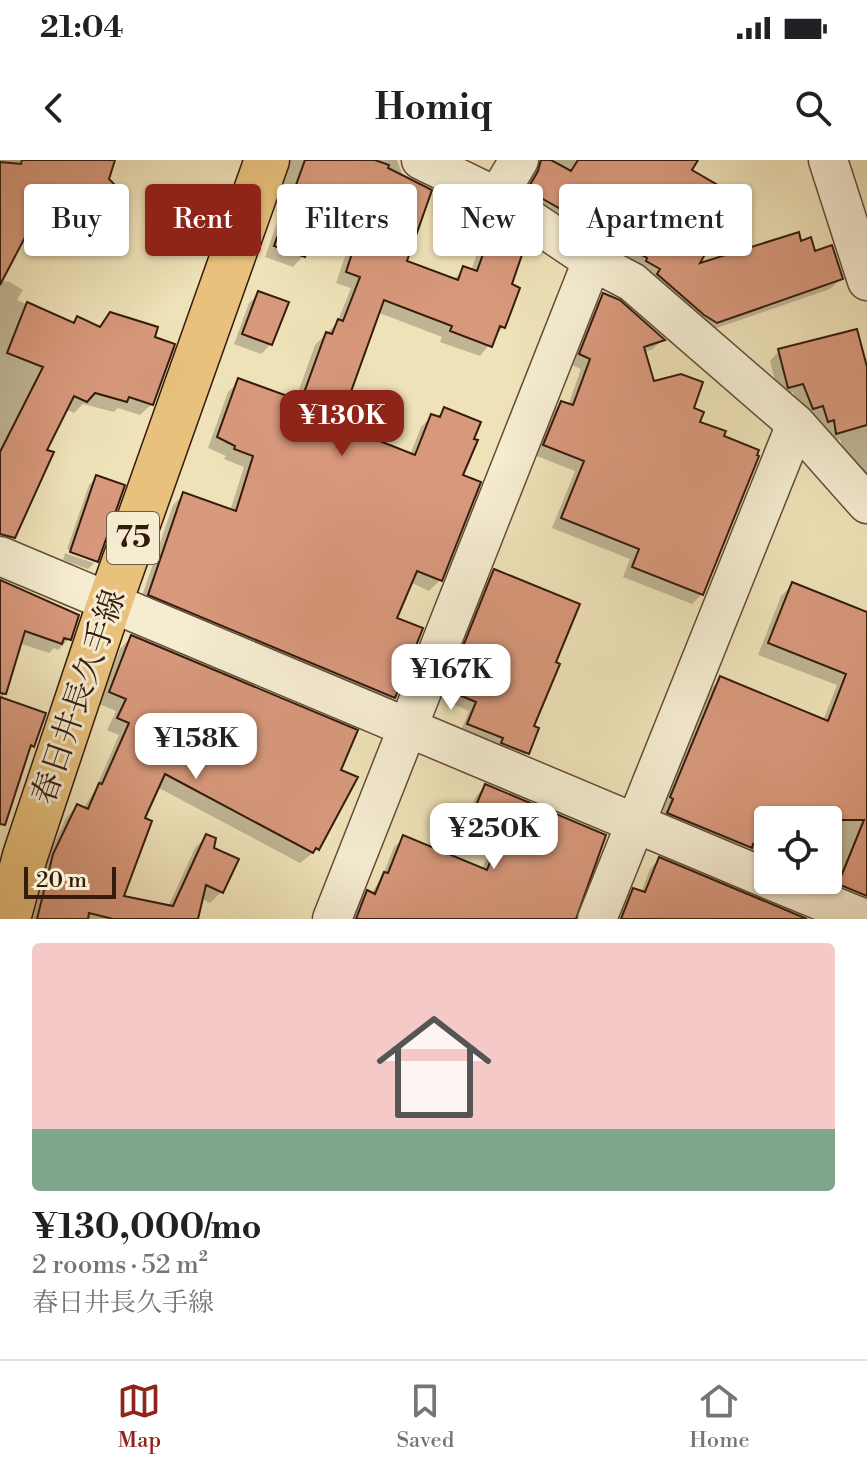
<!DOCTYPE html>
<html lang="en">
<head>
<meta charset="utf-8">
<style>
	:root { --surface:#fff; --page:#f6f6f6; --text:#202124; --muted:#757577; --line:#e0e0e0; --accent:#8f2418 }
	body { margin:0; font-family:"Libre Bodoni","Noto Serif JP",serif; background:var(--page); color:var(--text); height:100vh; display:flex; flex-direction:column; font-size:30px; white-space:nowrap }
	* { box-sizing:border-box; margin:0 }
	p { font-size:26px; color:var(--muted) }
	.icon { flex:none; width:44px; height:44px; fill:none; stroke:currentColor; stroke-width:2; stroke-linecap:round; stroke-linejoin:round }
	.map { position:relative; height:759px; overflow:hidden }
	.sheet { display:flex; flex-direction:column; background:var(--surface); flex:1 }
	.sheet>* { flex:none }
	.hud { position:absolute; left:24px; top:24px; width:820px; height:72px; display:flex; gap:16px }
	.fabs { position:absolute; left:754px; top:646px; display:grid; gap:16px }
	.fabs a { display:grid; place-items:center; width:88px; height:88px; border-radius:8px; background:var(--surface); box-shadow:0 2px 6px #0004; font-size:40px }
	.scale { position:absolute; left:24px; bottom:20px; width:92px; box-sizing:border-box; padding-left:8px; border:4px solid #341b0d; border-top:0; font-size:22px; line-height:28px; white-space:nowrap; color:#341b0d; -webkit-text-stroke:6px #f5ecd1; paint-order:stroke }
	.price { position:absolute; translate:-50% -68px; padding:0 18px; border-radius:16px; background:#fff; color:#222; font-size:26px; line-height:52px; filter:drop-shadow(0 2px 4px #0008) }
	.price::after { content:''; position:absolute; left:50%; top:48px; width:24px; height:18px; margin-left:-12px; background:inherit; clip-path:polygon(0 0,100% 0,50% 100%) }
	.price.on { background:var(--accent); color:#fff }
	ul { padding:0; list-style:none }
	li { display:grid; align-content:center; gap:16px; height:424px; padding:0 32px }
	li span { display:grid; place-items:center; height:248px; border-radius:8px; color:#555 }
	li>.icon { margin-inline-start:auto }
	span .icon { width:144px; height:144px; fill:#fffc; stroke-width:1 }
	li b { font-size:34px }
	.pill { padding:0 28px; border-radius:8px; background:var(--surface); box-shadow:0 2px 6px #0004; font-size:28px; line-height:72px }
	.pill.on { background:var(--accent); color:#fff }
	.status { display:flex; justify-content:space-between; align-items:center; height:56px; padding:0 40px; background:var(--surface); direction:ltr }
	.status svg { height:22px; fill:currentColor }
	header { display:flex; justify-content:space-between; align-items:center; height:104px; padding:0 32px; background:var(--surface); font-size:36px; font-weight:700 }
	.tab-bar { display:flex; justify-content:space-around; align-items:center; height:112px; border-top:2px solid var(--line); background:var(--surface); font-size:22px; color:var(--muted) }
	.tab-bar a { display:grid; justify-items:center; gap:4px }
	.tab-bar .on { color:var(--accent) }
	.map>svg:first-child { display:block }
	.shadow { fill:#0003 }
	.building { fill:#d7987b; stroke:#341b0d; stroke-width:2 }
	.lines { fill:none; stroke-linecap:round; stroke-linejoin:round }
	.minor-casing { stroke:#634d38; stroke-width:41 }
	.major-casing { stroke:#341b0d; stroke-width:47 }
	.minor { stroke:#f5ecd1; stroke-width:38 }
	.major { stroke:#e8c17c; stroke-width:44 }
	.labels { text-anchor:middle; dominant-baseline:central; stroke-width:6; stroke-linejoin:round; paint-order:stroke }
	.shield { fill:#f5ecd1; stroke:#6e5a48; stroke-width:2 }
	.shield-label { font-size:30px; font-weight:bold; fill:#341b0d }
	.street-label { font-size:32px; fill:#341b0d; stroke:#f5ecd1 }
</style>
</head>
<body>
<div class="status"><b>21:04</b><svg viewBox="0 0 49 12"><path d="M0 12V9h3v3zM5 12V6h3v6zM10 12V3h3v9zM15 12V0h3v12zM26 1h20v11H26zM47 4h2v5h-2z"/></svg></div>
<header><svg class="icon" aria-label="back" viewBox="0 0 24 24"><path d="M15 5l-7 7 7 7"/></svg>Homiq<svg class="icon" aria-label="search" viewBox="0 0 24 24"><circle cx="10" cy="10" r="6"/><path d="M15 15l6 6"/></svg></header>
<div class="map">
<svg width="867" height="759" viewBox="0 0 867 759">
	<rect width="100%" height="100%" fill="#efe2b8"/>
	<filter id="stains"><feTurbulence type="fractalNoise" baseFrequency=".0025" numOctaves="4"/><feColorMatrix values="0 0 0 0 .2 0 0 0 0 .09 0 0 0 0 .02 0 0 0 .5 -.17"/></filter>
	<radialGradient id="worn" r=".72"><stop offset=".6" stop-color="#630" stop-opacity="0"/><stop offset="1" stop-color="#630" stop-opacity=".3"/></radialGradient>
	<path class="shadow" d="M0 0H113L107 20 102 58 92 68 37 51 0 108Z
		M288 0H397L402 14 429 31 404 102 453 120 464 109 471 111 483 76 494 65 509 126 503 167 480 196 440 182 442 177 377 152 336 266 410 295 421 267 432 256 436 258 444 250 461 316 440 420 429 431 410 422 394 459 393 537 383 548 139 445 173 345 184 334 230 351 244 307 224 299 226 296 208 288 228 232 239 221 295 241 315 185 337 163 351 128 336 123 355 67 319 54 303 96 293 107 265 97 289 29 279 26Z
		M535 0H687L695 107 800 84 841 119 830 129 705 172 518 41 528 23 530 7Z
		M0 121 10 122 23 130 17 140 72 164 77 159 98 168 111 155 152 244 140 255 118 248 114 252 83 244 74 253 65 249 45 291 15 373 3 385 0 383Z
		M259 133 271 184 261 194 234 184 249 143Z
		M603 136 662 180 653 189 643 193 652 224 691 249 698 263 702 434 692 444 623 417 630 399 552 368 575 311 534 295 551 253 561 243 568 246 581 209 570 204 593 146Z
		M779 191 867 215V316L866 313 859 315 850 310 840 279 827 283 797 245 793 232 779 236 770 201Z
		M97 317 96 401 94 402V398L67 389 89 325Z
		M65 393 94 403 88 409 63 400Z
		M495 411 553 504 532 568 536 569 527 593 518 602 460 573 469 551 443 540 447 530 443 528 486 420Z
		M0 422 69 479 58 490 54 488 49 493 19 483 2 540 33 586 0 633Z
		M792 425 867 454V751L792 720H828V660H768V710L658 664 663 650 660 649 709 530 721 519 823 561 837 525 758 495 781 436Z
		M131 477 338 611 318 689 300 703 157 627 143 659 121 737 168 747 195 688 206 676 222 731 210 743 201 738 196 759H28L43 707 66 658 77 646 83 649 95 630 119 575 107 570 116 551 99 544 120 489Z
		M485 626 573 759H351L358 742 368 733 371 734 382 717 394 687 404 678 482 710 497 672 466 660 476 636Z
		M659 699 795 759H616L624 740 634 730 641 733 650 709Z"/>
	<path class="building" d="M22 0H115L109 19 114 24 104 59 44 41 0 125V2L21 4Z
		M305 0H375L389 5 388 8 432 30 407 101 458 120 463 106 477 111 494 63 526 83 512 124 520 128 505 168 500 166 492 187 450 171 452 166 384 140 339 265 415 295 431 254 440 257 444 247 481 262 474 279 478 280 463 315 481 322 442 421 417 411 397 458 423 468 395 538 148 435 183 332 236 351 253 296 234 289 235 286 217 277 238 218 301 241 326 172 332 174 338 159 343 161 360 117 346 112 364 56 326 42 305 97 274 86Z
		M541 0H551L571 11 578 0H698L692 10 721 27 727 57 700 103 799 72 801 81 811 77 815 91 832 85 843 119 717 163 704 155 657 114 660 109 646 101 647 98 527 30 538 11Z
		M258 131 289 142 272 185 242 174Z
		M603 133 620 140 665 180 644 187 654 221 681 214 703 222 694 248 704 252 700 262 726 271 724 276 759 290 757 295 759 296 703 435 632 407 639 389 561 358 584 301 543 285 561 241 573 245 590 199 579 194Z
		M27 142 74 163 77 156 100 167 110 152 158 167 155 177 175 184 153 245 129 237 127 242 95 233 87 242 74 236 47 290 54 292 15 378 0 374V292L43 207 7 193Z
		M857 169 867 207V265L836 274 834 260 828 262 823 246 813 249 803 224 788 228 778 189Z
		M96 315 125 325 98 402 70 392Z
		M494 409 580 444 556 502 560 504 534 566 539 568 529 594 501 583 503 578 467 564 476 542 450 531 455 521 450 519Z
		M0 420 79 455 71 480 64 478 62 484 25 471 6 534 0 533Z
		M792 422 867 452V736L838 724 864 660H766L757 686 753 684 752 688 667 653 673 639 670 637 720 516 828 561 846 514 768 483Z
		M131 475 358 570 341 610 358 617 319 690 316 688 313 693 165 614 145 658 152 661 124 736 173 746 206 674 216 678 214 688 239 699 223 733 206 725 198 759H113L89 753 88 759H37L53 694 77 644 88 649 99 623 102 624 129 563 117 558 126 539 109 532Z
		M0 537 46 553 34 587 31 585 5 665 0 664Z
		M485 624 606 675 576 759H356L367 730 375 734 384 712 388 713 403 675 487 710 505 663 474 650Z
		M659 697 762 740 807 759H621L633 728 645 732Z"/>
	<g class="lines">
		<g class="minor-casing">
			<path id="minor" d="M421 0 497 37 592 101 632 122 796 264 867 344
				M828 0 867 121
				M497 37 519 0
				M0 396 768 719
				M770 720 865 759
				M332 759 592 101
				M597 759 796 264"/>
		</g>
		<g class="major-casing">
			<path id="major" d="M8 759 25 696 110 442 267 0"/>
		</g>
		<use href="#minor" class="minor"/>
		<use href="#major" class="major"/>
	</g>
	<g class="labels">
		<rect class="shield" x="107" y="352" width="52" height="52" rx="6"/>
		<g class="shield-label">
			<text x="133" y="378">75</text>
		</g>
		<g class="street-label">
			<text transform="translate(79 537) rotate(-71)">春日井長久手線</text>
		</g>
	</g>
	<rect width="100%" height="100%" filter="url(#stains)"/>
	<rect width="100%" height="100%" fill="url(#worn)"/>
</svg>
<div class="fabs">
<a><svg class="icon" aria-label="locate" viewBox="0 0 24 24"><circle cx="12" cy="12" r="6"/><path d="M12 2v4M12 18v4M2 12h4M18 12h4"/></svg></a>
</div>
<div class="scale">20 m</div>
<b class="price on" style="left:342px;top:298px">¥130K</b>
<b class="price" style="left:451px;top:552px">¥167K</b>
<b class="price" style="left:196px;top:621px">¥158K</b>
<b class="price" style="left:494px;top:711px">¥250K</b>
<div class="hud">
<a class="pill">Buy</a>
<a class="pill on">Rent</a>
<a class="pill">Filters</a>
<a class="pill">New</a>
<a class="pill">Apartment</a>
</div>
</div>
<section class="sheet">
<ul>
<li><span style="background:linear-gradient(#f6c9c9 75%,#7fa58c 0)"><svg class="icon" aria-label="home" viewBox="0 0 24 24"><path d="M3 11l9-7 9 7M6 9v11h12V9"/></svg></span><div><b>¥130,000/mo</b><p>2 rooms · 52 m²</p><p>春日井長久手線</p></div></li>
</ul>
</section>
<nav class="tab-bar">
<a class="on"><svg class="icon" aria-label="map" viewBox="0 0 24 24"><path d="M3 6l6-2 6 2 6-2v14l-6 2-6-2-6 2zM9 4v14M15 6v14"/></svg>Map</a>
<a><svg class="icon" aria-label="saved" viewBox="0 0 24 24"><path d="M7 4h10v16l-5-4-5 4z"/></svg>Saved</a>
<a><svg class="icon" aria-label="home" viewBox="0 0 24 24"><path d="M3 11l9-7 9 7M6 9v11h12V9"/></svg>Home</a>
</nav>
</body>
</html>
